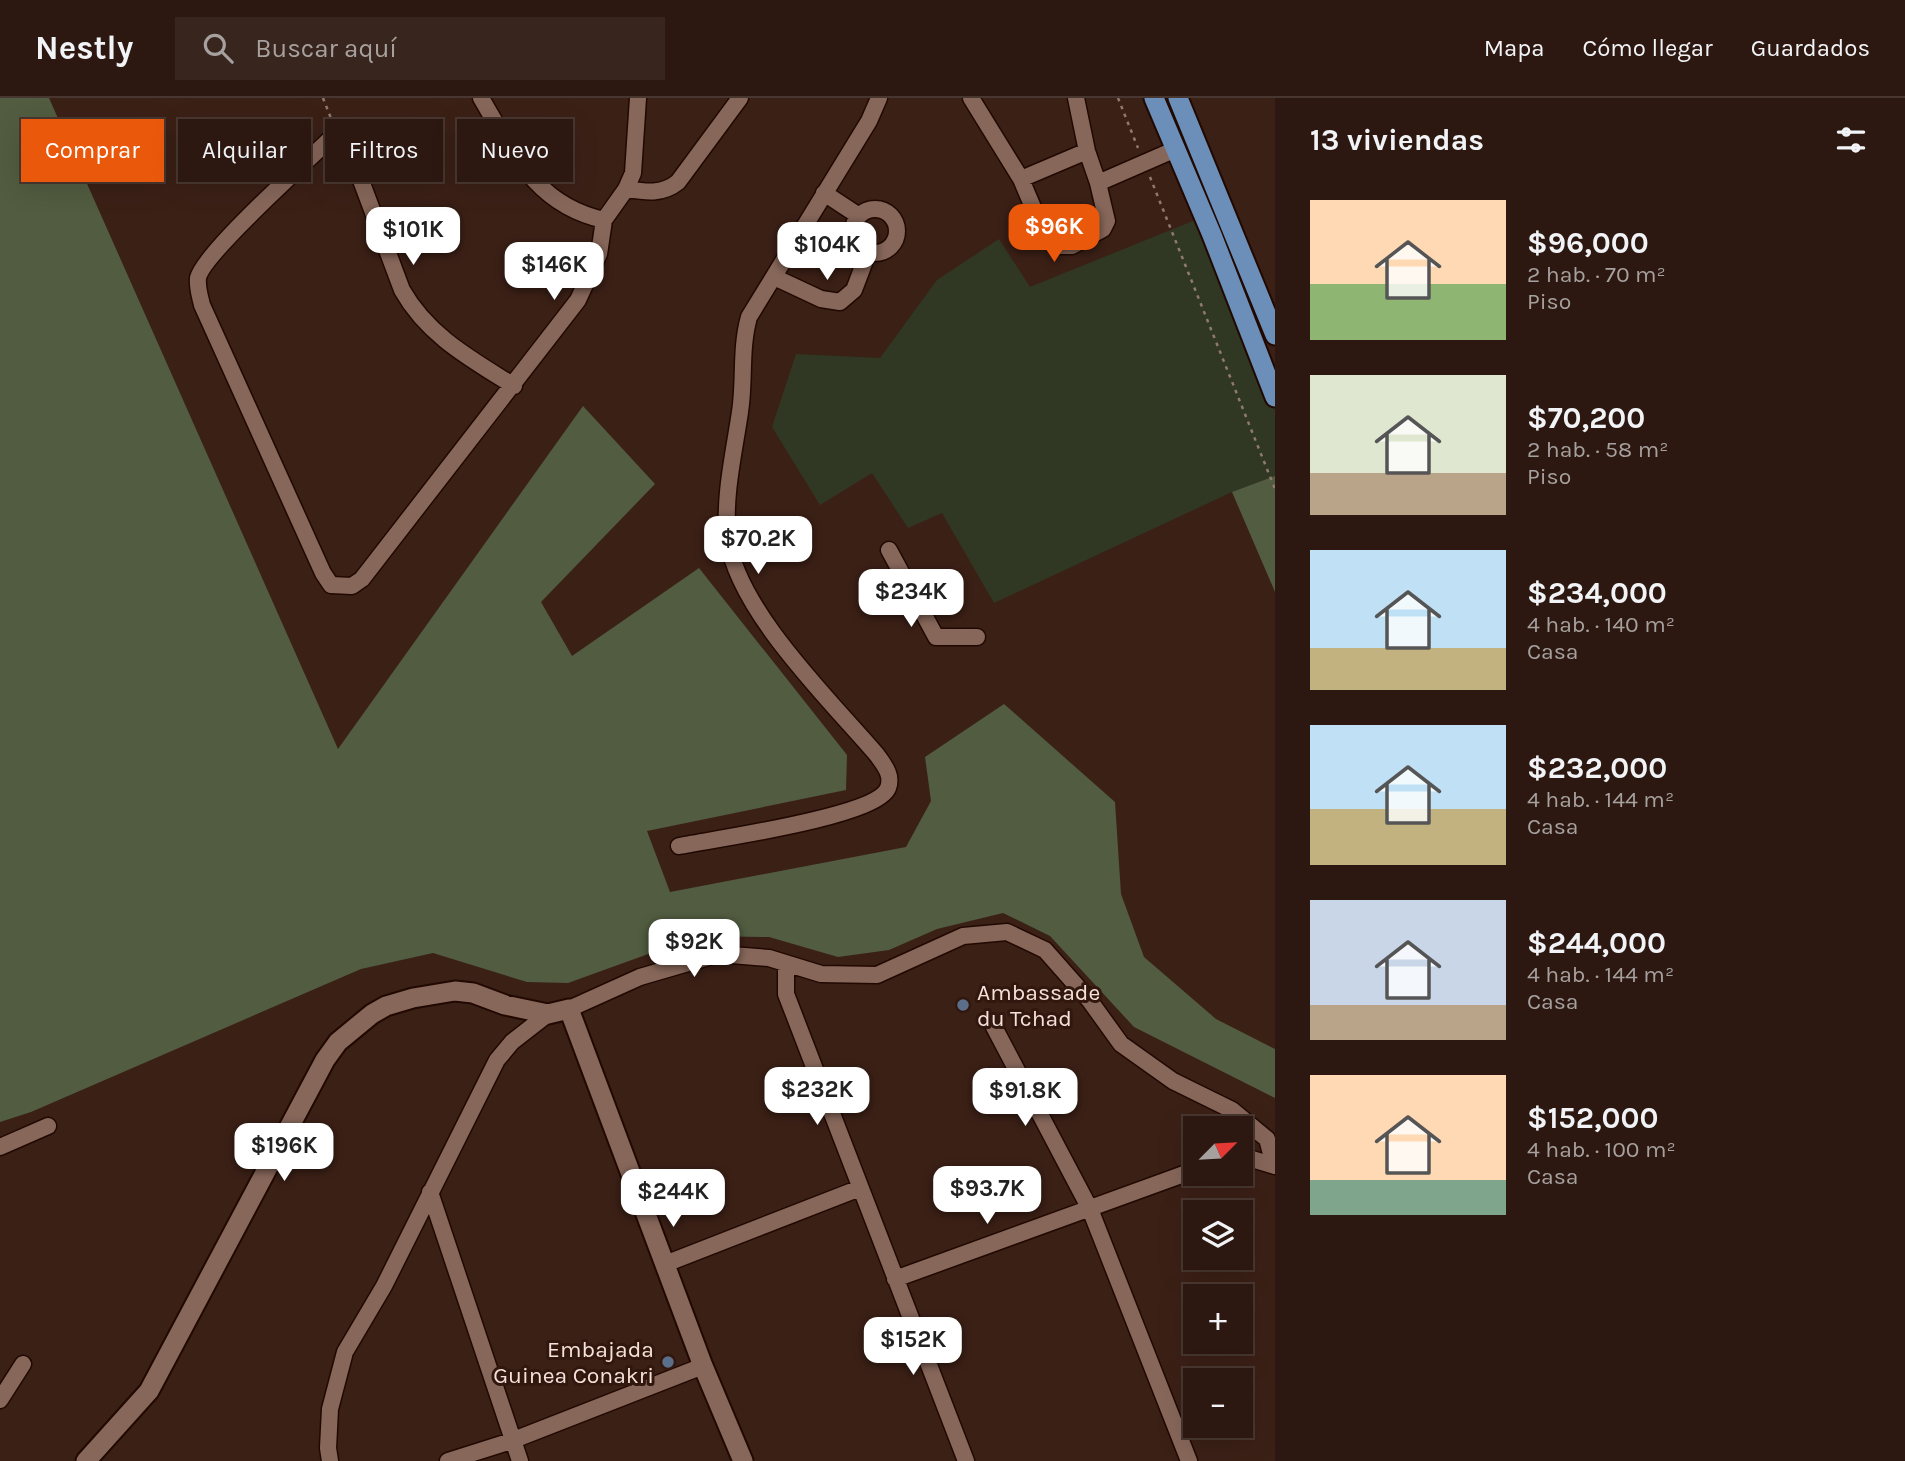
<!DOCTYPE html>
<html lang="es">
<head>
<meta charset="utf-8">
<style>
	:root { --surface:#2c1810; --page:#38251e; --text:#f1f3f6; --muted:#a6a09f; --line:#483730; --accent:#ea580c }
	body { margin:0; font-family:Karla,sans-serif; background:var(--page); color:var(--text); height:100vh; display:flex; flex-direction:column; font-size:26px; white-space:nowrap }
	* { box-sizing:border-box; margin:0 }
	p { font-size:23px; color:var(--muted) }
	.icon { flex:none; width:38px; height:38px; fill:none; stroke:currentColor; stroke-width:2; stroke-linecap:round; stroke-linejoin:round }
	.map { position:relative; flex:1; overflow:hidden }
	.details { display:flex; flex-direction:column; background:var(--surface); width:630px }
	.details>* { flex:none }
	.banner { position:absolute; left:21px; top:21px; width:665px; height:63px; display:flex; gap:14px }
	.needle { width:46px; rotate:66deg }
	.controls { position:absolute; left:1183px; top:1018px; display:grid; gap:14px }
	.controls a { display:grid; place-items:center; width:70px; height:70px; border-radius:0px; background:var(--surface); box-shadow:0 7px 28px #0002,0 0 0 2px var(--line); font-size:35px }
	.price { position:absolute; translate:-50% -60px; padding:0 16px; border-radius:14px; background:#fff; color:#222; font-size:23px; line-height:46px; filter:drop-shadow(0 2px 4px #0008) }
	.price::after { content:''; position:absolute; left:50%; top:42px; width:21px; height:16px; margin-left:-10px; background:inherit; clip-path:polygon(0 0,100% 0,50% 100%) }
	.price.selected { background:var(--accent); color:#fff }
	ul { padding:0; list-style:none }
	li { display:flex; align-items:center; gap:21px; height:175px; padding:0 35px }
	li span { display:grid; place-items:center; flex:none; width:196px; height:140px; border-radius:0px; color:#555 }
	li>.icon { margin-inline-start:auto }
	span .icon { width:84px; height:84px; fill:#fffc; stroke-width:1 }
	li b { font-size:30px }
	h2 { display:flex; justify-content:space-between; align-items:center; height:84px; padding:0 35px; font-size:30px }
	.tag { padding:0 24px; border-radius:0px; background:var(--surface); box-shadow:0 7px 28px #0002,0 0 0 2px var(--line); font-size:24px; line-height:63px }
	.tag.selected { background:var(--accent); color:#fff }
	header { display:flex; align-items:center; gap:42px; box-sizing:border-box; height:98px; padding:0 35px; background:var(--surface); border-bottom:2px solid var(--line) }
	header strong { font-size:33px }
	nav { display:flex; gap:38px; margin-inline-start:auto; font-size:24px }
	.search { width:490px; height:63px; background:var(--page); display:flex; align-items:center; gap:18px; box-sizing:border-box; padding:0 24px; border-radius:0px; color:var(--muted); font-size:26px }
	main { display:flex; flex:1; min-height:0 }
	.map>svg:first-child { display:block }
	.green { fill:#303823 }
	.forest { fill:#515c40 }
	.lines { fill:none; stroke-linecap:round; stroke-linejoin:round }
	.minor-casing { stroke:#210902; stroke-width:19 }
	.tertiary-casing { stroke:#210902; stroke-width:23 }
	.primary-casing { stroke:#210902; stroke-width:23 }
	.path { stroke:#907970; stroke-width:2.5; stroke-dasharray:3.5 5; stroke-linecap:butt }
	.minor { stroke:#87675a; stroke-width:16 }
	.tertiary { stroke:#87675a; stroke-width:19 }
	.primary { stroke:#6b8fb8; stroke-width:19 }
	.service-dot { fill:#5c6f8a; stroke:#31170d; stroke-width:2.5 }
	.labels { text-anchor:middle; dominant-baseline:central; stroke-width:6; stroke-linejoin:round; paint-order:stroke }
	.poi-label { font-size:23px; fill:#f4e1da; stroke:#31170d; text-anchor:start }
</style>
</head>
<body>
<header>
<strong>Nestly</strong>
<div class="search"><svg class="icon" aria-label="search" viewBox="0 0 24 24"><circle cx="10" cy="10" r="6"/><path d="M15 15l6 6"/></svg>Buscar aquí</div>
<nav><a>Mapa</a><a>Cómo llegar</a><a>Guardados</a></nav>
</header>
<main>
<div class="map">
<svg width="1275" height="1363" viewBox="0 0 1275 1363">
	<rect width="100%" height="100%" fill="#3b2016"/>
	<path class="green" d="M1215 114 1275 270V378L1232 394 994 505 942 415 908 430 872 375 820 407 772 329 796 256 880 260 937 182 999 141 1030 189Z"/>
	<path class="forest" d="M0 0H49L338 651 583 308 655 386 541 504 572 558 699 470 847 657 846 692 647 733 670 794 906 749 931 703 925 659 1004 606 1115 704 1121 796 1144 859 1216 921 1275 951V1000L1134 929 1050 838 1003 815 937 831 889 852 838 859 769 839 698 838 568 885 527 884 433 855 361 871 31 1014 0 1024Z
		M1275 378V494L1232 394Z"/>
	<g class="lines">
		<g class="minor-casing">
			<path id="minor" d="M481 0C514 56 536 107 604 122
				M971 0 1021 81 1046 140 1057 148H1072L1103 131 1107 123 1098 85 1176 51
				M1076 0 1087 53 1098 85
				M1021 81 1087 53
				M626 91C645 94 662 97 678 84L740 0
				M824 95 859 118
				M853 133a22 22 0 1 1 44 0a22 22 0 1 1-44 0Z
				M774 179 821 201 840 204 854 192 868 155
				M514 288C471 261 428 238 402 192L353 61 338 41 329 42C306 64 203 156 198 180 197 190 200 198 202 207L323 475 331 487 352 488 362 481 578 202 599 156 604 122 626 91 633 75 638 0
				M889 452 936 539H977
				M679 748C714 741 876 719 888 690 893 677 884 667 877 657 830 602 737 512 728 441 723 400 734 355 740 314 745 282 740 251 749 219L869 23 879 0
				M786 867V896L966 1363
				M569 911 640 879 719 856 769 860 821 876 877 877 963 838 1007 834 1045 852 1090 903 1121 946 1173 983 1232 1012 1267 1041 1274 1067
				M994 929 1090 1111 1189 1363
				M0 1049 48 1028
				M1241 1061H1252L1275 1068
				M430 1094 520 1363
				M665 1166 860 1090
				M895 1181 1195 1072
				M0 1302 23 1266
				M330 1363 328 1350 330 1311 345 1254 384 1188 497 962 512 944 548 916
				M448 1363 511 1343 703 1268"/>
		</g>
		<g class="tertiary-casing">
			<path id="tertiary" d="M86 1363 149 1293 325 962 338 944 372 916 386 908 413 900 455 893 473 895 505 907 548 916 569 911 703 1268 743 1363"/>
		</g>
		<g class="primary-casing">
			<path id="primary" d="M1154 0 1212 137 1275 299
				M1178 0 1275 237"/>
		</g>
		<path class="path" d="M323 0 334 28
			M1118 0 1138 50
			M1150 79 1275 391"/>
		<use href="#minor" class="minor"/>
		<use href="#tertiary" class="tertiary"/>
		<use href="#primary" class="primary"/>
	</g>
	<g class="service-dot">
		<circle cx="963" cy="907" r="7"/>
		<circle cx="668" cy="1264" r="7"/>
	</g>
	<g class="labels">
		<g class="poi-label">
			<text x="977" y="894">Ambassade<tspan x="977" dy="26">du Tchad</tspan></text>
			<text x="654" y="1251" text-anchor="end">Embajada<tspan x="654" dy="26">Guinea Conakri</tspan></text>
		</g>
	</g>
</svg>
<div class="controls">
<a><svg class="needle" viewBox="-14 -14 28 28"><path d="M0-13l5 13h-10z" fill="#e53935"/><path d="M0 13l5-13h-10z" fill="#a6a09f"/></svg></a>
<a><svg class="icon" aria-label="layers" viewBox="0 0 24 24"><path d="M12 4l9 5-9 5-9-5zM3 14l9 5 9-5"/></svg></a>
<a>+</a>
<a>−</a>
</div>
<b class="price selected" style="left:1054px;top:166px">$96K</b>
<b class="price" style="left:413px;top:169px">$101K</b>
<b class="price" style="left:827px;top:184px">$104K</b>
<b class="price" style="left:554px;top:204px">$146K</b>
<b class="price" style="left:758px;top:478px">$70.2K</b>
<b class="price" style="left:911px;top:531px">$234K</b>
<b class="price" style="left:694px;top:881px">$92K</b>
<b class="price" style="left:817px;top:1029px">$232K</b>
<b class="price" style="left:1025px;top:1030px">$91.8K</b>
<b class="price" style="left:284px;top:1085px">$196K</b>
<b class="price" style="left:987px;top:1128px">$93.7K</b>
<b class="price" style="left:673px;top:1131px">$244K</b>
<b class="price" style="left:913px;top:1279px">$152K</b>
<div class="banner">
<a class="tag selected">Comprar</a>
<a class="tag">Alquilar</a>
<a class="tag">Filtros</a>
<a class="tag">Nuevo</a>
</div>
</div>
<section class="details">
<h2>13 viviendas<svg class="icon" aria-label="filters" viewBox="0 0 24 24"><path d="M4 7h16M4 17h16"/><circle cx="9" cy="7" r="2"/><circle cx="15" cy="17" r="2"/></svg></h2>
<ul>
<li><span style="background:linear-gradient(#ffd9b3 60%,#8fb573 0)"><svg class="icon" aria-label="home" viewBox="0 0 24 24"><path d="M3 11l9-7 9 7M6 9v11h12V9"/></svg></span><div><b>$96,000</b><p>2 hab. · 70 m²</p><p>Piso</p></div></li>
<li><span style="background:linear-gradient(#dfe7d0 70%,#b9a48a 0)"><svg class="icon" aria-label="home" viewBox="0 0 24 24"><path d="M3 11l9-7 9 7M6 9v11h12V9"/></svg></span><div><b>$70,200</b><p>2 hab. · 58 m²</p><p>Piso</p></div></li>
<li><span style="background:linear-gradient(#bfe0f5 70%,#c2b280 0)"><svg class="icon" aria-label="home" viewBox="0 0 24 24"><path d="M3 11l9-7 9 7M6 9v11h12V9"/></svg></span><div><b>$234,000</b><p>4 hab. · 140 m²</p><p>Casa</p></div></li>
<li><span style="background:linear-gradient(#bfe0f5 60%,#c2b280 0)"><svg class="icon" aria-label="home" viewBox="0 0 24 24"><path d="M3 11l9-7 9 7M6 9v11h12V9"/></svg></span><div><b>$232,000</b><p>4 hab. · 144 m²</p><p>Casa</p></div></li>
<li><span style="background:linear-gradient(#c9d6e8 75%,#b9a48a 0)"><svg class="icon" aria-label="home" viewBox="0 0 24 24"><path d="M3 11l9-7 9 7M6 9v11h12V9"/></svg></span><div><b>$244,000</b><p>4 hab. · 144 m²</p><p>Casa</p></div></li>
<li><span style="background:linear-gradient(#ffd9b3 75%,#7fa58c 0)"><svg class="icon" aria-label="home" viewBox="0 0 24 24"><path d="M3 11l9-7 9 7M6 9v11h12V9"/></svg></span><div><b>$152,000</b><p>4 hab. · 100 m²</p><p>Casa</p></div></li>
</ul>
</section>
</main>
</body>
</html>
